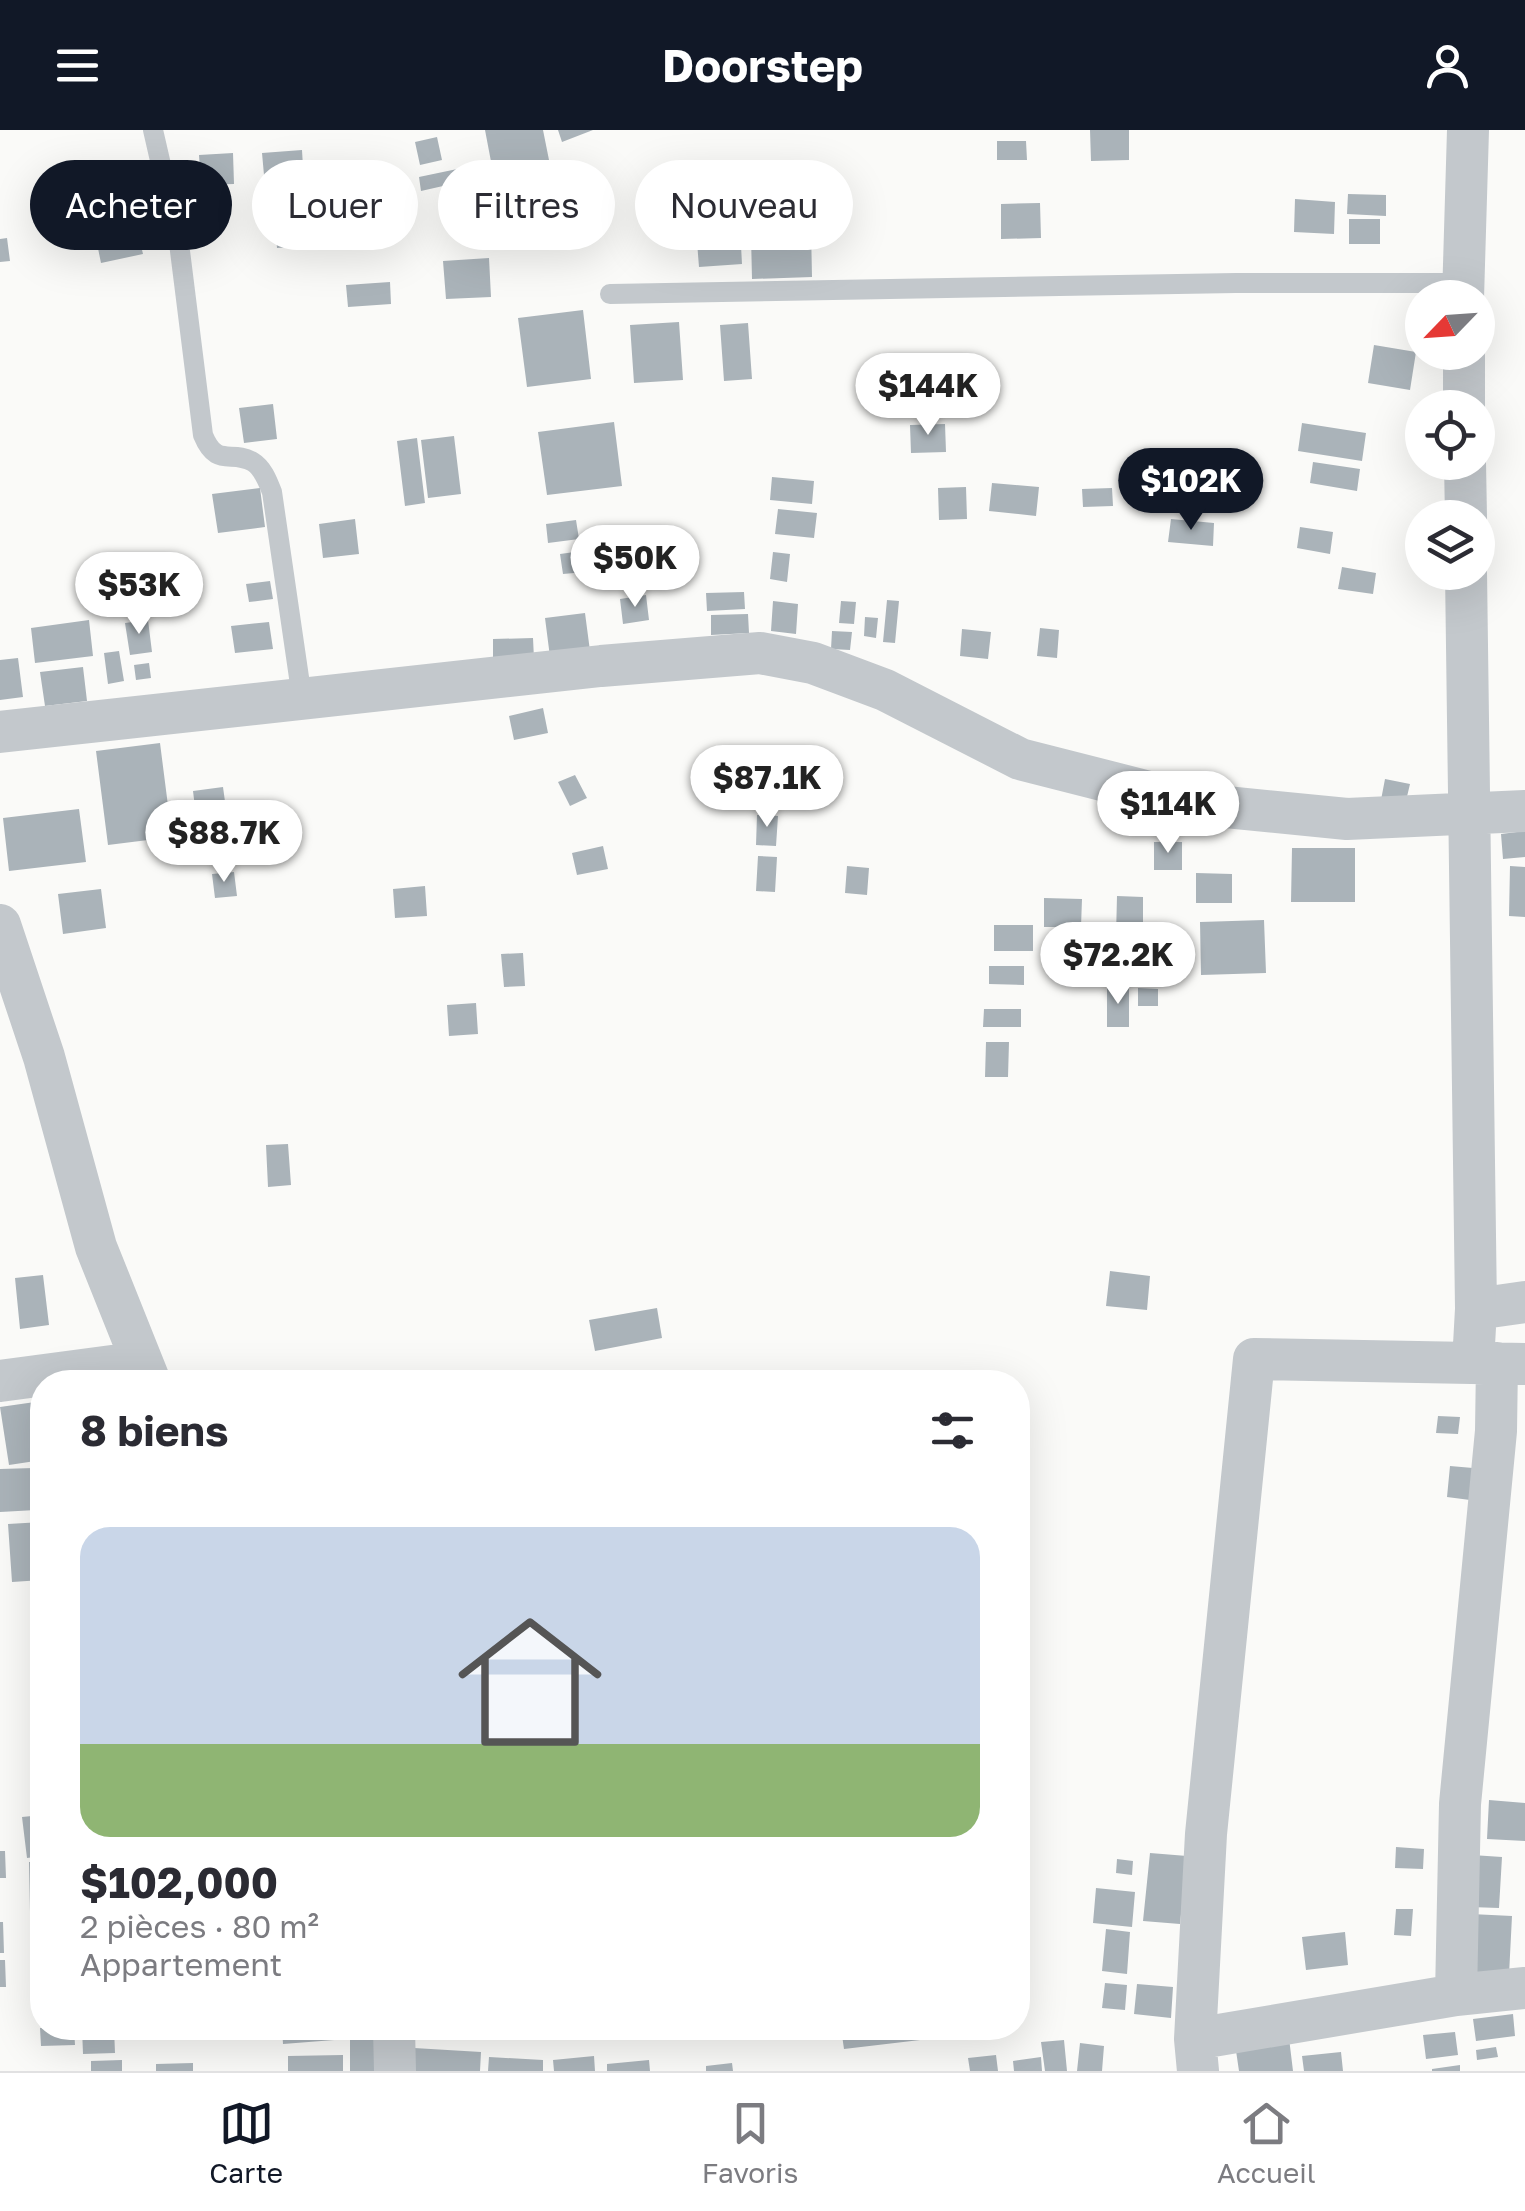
<!DOCTYPE html>
<html lang="fr">
<head>
<meta charset="utf-8">
<style>
	:root { --surface:#fff; --page:#f2f2f3; --text:#2b2b33; --muted:#7c7c81; --line:#e1e1e2; --accent:#111827 }
	body { margin:0; font-family:"Golos Text",sans-serif; background:var(--page); color:var(--text); height:100vh; display:flex; flex-direction:column; font-size:38px; white-space:nowrap }
	* { box-sizing:border-box; margin:0 }
	p { font-size:32px; color:var(--muted) }
	.icon { flex:none; width:55px; height:55px; fill:none; stroke:currentColor; stroke-width:2; stroke-linecap:round; stroke-linejoin:round }
	.map { position:relative; flex:1; overflow:hidden }
	.drawer { position:absolute; left:30px; top:1240px; width:1000px; height:670px; display:flex; flex-direction:column; background:var(--surface); border-radius:40px; box-shadow:0 10px 40px #0002 }
	.drawer>* { flex:none }
	.banner { position:absolute; left:30px; top:30px; width:1000px; height:90px; display:flex; gap:20px }
	.needle { width:65px; rotate:245deg }
	.controls { position:absolute; left:1405px; top:150px; display:grid; gap:20px }
	.controls a { display:grid; place-items:center; width:90px; height:90px; border-radius:50%; background:var(--surface); box-shadow:0 10px 40px #0002; font-size:50px }
	.price { position:absolute; translate:-50% -85px; padding:0 22px; border-radius:35px; background:#fff; color:#222; font-size:32px; line-height:65px; filter:drop-shadow(0 2px 5px #0008) }
	.price::after { content:''; position:absolute; left:50%; top:60px; width:30px; height:22px; margin-left:-15px; background:inherit; clip-path:polygon(0 0,100% 0,50% 100%) }
	.price.selected { background:var(--accent); color:#fff }
	ul { padding:0; list-style:none }
	li { display:grid; align-content:center; gap:20px; height:530px; padding:0 50px }
	li+li { border-top:2px solid var(--line) }
	li span { display:grid; place-items:center; height:310px; border-radius:30px; color:#555 }
	li>.icon { margin-inline-start:auto }
	span .icon { width:180px; height:180px; fill:#fffc; stroke-width:1 }
	li b { font-size:42px }
	h2 { display:flex; justify-content:space-between; align-items:center; height:120px; padding:0 50px; font-size:42px }
	.chip { padding:0 35px; border-radius:45px; background:var(--surface); box-shadow:0 10px 40px #0002; font-size:35px; line-height:90px }
	.chip.selected { background:var(--accent); color:#fff }
	header { display:flex; justify-content:space-between; align-items:center; height:130px; padding:0 50px; background:var(--accent); color:#fff; font-size:45px; font-weight:700 }
	.dock { display:flex; justify-content:space-around; align-items:center; height:140px; border-top:2px solid var(--line); background:var(--surface); font-size:28px; color:var(--muted) }
	.dock a { display:grid; justify-items:center; gap:5px }
	.dock .selected { color:var(--accent) }
	.map>svg:first-child { display:block }
	.building { fill:#aab3b9 }
	.lines { fill:none; stroke-linecap:round; stroke-linejoin:round }
	.lane { stroke:#c3c8cc; stroke-width:20 }
	.street { stroke:#c3c8cc; stroke-width:42 }
</style>
</head>
<body>
<header><svg class="icon" aria-label="menu" viewBox="0 0 24 24"><path d="M4 6h16M4 12h16M4 18h16"/></svg>Doorstep<svg class="icon" aria-label="person" viewBox="0 0 24 24"><circle cx="12" cy="8" r="4"/><path d="M4 21q1-7 8-7t8 7"/></svg></header>
<div class="map">
<svg width="1525" height="1941" viewBox="0 0 1525 1941">
	<rect width="100%" height="100%" fill="#fafaf8"/>
	<path class="building" d="M485 0H543L549 30 493 42Z
		M558 0H593L562 12Z
		M1090 0H1129V30L1091 31Z
		M437 7 442 30 420 35 415 12Z
		M997 11H1026L1027 30H997Z
		M302 20 304 54 265 56 262 23Z
		M233 23 234 54 201 55 199 25Z
		M462 38 465 51 421 61 419 47Z
		M133 41 138 76 95 81 91 46Z
		M318 61 322 115 277 118 273 64Z
		M750 61H793V98H811L812 147 752 149Z
		M1348 64 1386 65V86L1347 84Z
		M1295 69 1335 72 1334 104 1294 102Z
		M1040 73 1041 108 1001 109V74Z
		M134 86 143 124 101 133 93 94Z
		M1349 89H1380V114H1349Z
		M740 97 742 134 699 137 696 99Z
		M7 108 10 131 0 132V109Z
		M489 128 491 167 446 169 443 131Z
		M390 152 391 174 348 177 346 155Z
		M583 180 591 249 527 257 518 188Z
		M679 192 683 250 634 253 630 195Z
		M748 193 752 249 724 251 720 195Z
		M1374 215 1416 222 1410 260 1368 253Z
		M273 274 277 309 244 313 239 278Z
		M614 292 622 356 547 365 538 302Z
		M1302 293 1366 303 1362 331 1298 321Z
		M945 294 946 322 911 323 910 295Z
		M454 306 461 364 428 368 421 310Z
		M417 308 425 373 405 376 397 311Z
		M1313 332 1360 339 1357 361 1310 353Z
		M772 347 814 351 812 374 770 370Z
		M992 353 1039 357 1036 386 989 381Z
		M966 357 967 389 939 390 938 358Z
		M260 358 265 397 218 403 212 364Z
		M1112 358 1113 376 1083 377 1082 359Z
		M778 379 817 383 814 408 775 404Z
		M355 389 359 424 323 428 319 394Z
		M1171 389 1214 393 1213 416 1168 412Z
		M576 390 579 409 548 413 546 394Z
		M1300 397 1333 402 1330 424 1297 418Z
		M582 421 585 442 563 444 560 424Z
		M773 422 790 424 787 452 770 449Z
		M1342 437 1376 443 1373 464 1338 459Z
		M270 451 273 469 249 472 246 454Z
		M744 462 745 479 707 481 706 463Z
		M646 465 649 490 623 494 620 469Z
		M887 470 899 471 895 513 883 512Z
		M773 471 798 474 796 504 771 501Z
		M841 471 856 472 854 494 839 493Z
		M585 483 590 521 550 527 545 488Z
		M748 484 749 503 711 505V485Z
		M865 487 878 488 876 508 864 506Z
		M89 490 93 526 35 533 31 498Z
		M148 490 152 522 130 525 125 493Z
		M269 492 273 519 235 523 231 496Z
		M1040 498 1059 500 1057 528 1037 526Z
		M962 499 991 502 988 529 960 526Z
		M832 501 852 502 850 520 831 519Z
		M533 508 534 529 493 531V509Z
		M119 521 124 551 108 554 104 523Z
		M18 528 23 567 0 570V530Z
		M149 533 151 548 136 550 134 535Z
		M83 537 87 571 45 576 40 542Z
		M543 578 548 603 514 610 509 586Z
		M160 613 172 707 108 715 96 621Z
		M575 645 587 668 570 676 558 652Z
		M1385 649 1410 654 1405 675 1381 670Z
		M223 657 231 715 200 718 193 661Z
		M79 679 86 732 9 741 3 688Z
		M757 685 778 686 776 716 756 715Z
		M1525 701V727L1503 729 1501 704Z
		M1154 712H1182V740H1154Z
		M603 716 608 739 577 745 572 723Z
		M1292 718H1355V772H1291Z
		M758 726 777 727 775 762 756 761Z
		M847 736 869 738 867 765 845 763Z
		M1510 736 1525 737V787L1509 786Z
		M234 742 237 766 215 768 212 744Z
		M1196 743 1232 744V773H1196Z
		M425 756 427 786 395 788 393 759Z
		M101 759 106 798 63 804 58 764Z
		M1117 766 1143 767V806H1116Z
		M1044 768 1082 769 1081 797H1044Z
		M1264 790 1266 843 1201 845 1200 792Z
		M994 795H1033V821H994Z
		M523 823 525 856 504 857 501 824Z
		M989 836H1024V855L989 854Z
		M1107 856 1129 857V897H1107Z
		M1138 858 1158 859V876H1138Z
		M476 873 478 904 449 906 447 875Z
		M984 879H1021V897H983Z
		M986 912H1009L1008 947H985Z
		M288 1014 291 1055 268 1057 266 1015Z
		M1110 1141 1150 1146 1147 1180 1106 1176Z
		M43 1145 49 1195 20 1199 15 1148Z
		M657 1178 662 1208 595 1221 589 1190Z
		M42 1271V1330L9 1335 0 1277Z
		M1438 1286 1460 1287 1458 1304 1436 1303Z
		M1450 1336 1473 1338 1470 1370 1447 1367Z
		M34 1338 36 1380 0 1382V1339Z
		M42 1392V1450L12 1452 8 1394Z
		M1489 1670 1525 1673V1711L1487 1709Z
		M42 1685V1726L27 1728 22 1687Z
		M1396 1717 1424 1719 1423 1739 1395 1738Z
		M0 1721H5L6 1748H0Z
		M1150 1723 1187 1726 1180 1794 1143 1791Z
		M1472 1725 1502 1727 1499 1778 1470 1777Z
		M1117 1729 1133 1731 1132 1745 1116 1743Z
		M29 1732H42V1781L30 1782Z
		M1096 1758 1135 1762 1132 1797 1093 1793Z
		M1396 1779H1413L1411 1806 1394 1805Z
		M1471 1784 1512 1786 1509 1845 1468 1843Z
		M0 1792H3L4 1823H0Z
		M1106 1799 1130 1802 1127 1844 1102 1841Z
		M1345 1802 1348 1835 1306 1840 1302 1807Z
		M0 1830H5L6 1857H0Z
		M1105 1853 1127 1855 1125 1880 1102 1878Z
		M1137 1854 1173 1857 1171 1888 1134 1884Z
		M1513 1884 1515 1906 1476 1911 1473 1889Z
		M40 1898H74L75 1915 41 1916Z
		M82 1898H114L115 1923 83 1924Z
		M282 1898H347V1909L283 1914Z
		M841 1898H953L954 1906 844 1919Z
		M964 1898H992V1900L965 1903Z
		M1455 1902 1458 1925 1426 1929 1423 1905Z
		M350 1908H375V1941H350Z
		M1289 1908 1293 1941H1239L1235 1914Z
		M1064 1910 1067 1941H1045L1041 1912Z
		M1080 1913 1104 1916 1102 1941H1077Z
		M1496 1917 1498 1927 1477 1930 1476 1920Z
		M414 1918 481 1922 480 1941H413Z
		M1341 1922 1343 1941H1304L1302 1926Z
		M343 1925V1941H288V1926Z
		M996 1925 998 1941H970L968 1928Z
		M594 1926 595 1941H554L553 1930Z
		M489 1927 543 1930V1941H488Z
		M1041 1927 1042 1941H1014L1013 1931Z
		M122 1930V1941H91V1931Z
		M649 1930 650 1941H607V1934Z
		M193 1933V1941H156V1934Z
		M732 1933 733 1941H706V1936Z
		M1460 1935V1941H1432V1939Z"/>
	<g class="lines">
		<path class="lane" d="M153 0 179 113 203 305C217 339 231 319 253 332 263 338 268 352 272 362L302 568
			M610 164 1236 153H1463"/>
		<path class="street" d="M1463 168 1468 0
			M1464 222V278
			M1465 332 1466 388
			M1466 442 1476 1179 1473 1233
			M0 602 601 536 760 523 813 533 885 560 1020 629 1196 674 1347 689 1525 681
			M0 795 44 927 96 1117 150 1252
			M1476 1179 1525 1172
			M0 1251 142 1232
			M1456 1865 1460 1674 1496 1301 1497 1233
			M394 1898 395 1941
			M1195 1909 1456 1865 1525 1858
			M1198 1941 1195 1909 1206 1704 1254 1229 1525 1234"/>
	</g>
</svg>
<div class="controls">
<a><svg class="needle" viewBox="-14 -14 28 28"><path d="M0-13l5 13h-10z" fill="#e53935"/><path d="M0 13l5-13h-10z" fill="#7c7c81"/></svg></a>
<a><svg class="icon" aria-label="locate" viewBox="0 0 24 24"><circle cx="12" cy="12" r="6"/><path d="M12 2v4M12 18v4M2 12h4M18 12h4"/></svg></a>
<a><svg class="icon" aria-label="layers" viewBox="0 0 24 24"><path d="M12 4l9 5-9 5-9-5zM3 14l9 5 9-5"/></svg></a>
</div>
<b class="price" style="left:928px;top:308px">$144K</b>
<b class="price selected" style="left:1191px;top:403px">$102K</b>
<b class="price" style="left:635px;top:480px">$50K</b>
<b class="price" style="left:139px;top:507px">$53K</b>
<b class="price" style="left:767px;top:700px">$87.1K</b>
<b class="price" style="left:1168px;top:726px">$114K</b>
<b class="price" style="left:224px;top:755px">$88.7K</b>
<b class="price" style="left:1118px;top:877px">$72.2K</b>
<div class="banner">
<a class="chip selected">Acheter</a>
<a class="chip">Louer</a>
<a class="chip">Filtres</a>
<a class="chip">Nouveau</a>
</div>
<section class="drawer">
<h2>8 biens<svg class="icon" aria-label="filters" viewBox="0 0 24 24"><path d="M4 7h16M4 17h16"/><circle cx="9" cy="7" r="2"/><circle cx="15" cy="17" r="2"/></svg></h2>
<ul>
<li><span style="background:linear-gradient(#c9d6e8 70%,#8fb573 0)"><svg class="icon" aria-label="home" viewBox="0 0 24 24"><path d="M3 11l9-7 9 7M6 9v11h12V9"/></svg></span><div><b>$102,000</b><p>2 pièces · 80 m²</p><p>Appartement</p></div></li>
</ul>
</section>
</div>
<nav class="dock">
<a class="selected"><svg class="icon" aria-label="map" viewBox="0 0 24 24"><path d="M3 6l6-2 6 2 6-2v14l-6 2-6-2-6 2zM9 4v14M15 6v14"/></svg>Carte</a>
<a><svg class="icon" aria-label="saved" viewBox="0 0 24 24"><path d="M7 4h10v16l-5-4-5 4z"/></svg>Favoris</a>
<a><svg class="icon" aria-label="home" viewBox="0 0 24 24"><path d="M3 11l9-7 9 7M6 9v11h12V9"/></svg>Accueil</a>
</nav>
</body>
</html>
